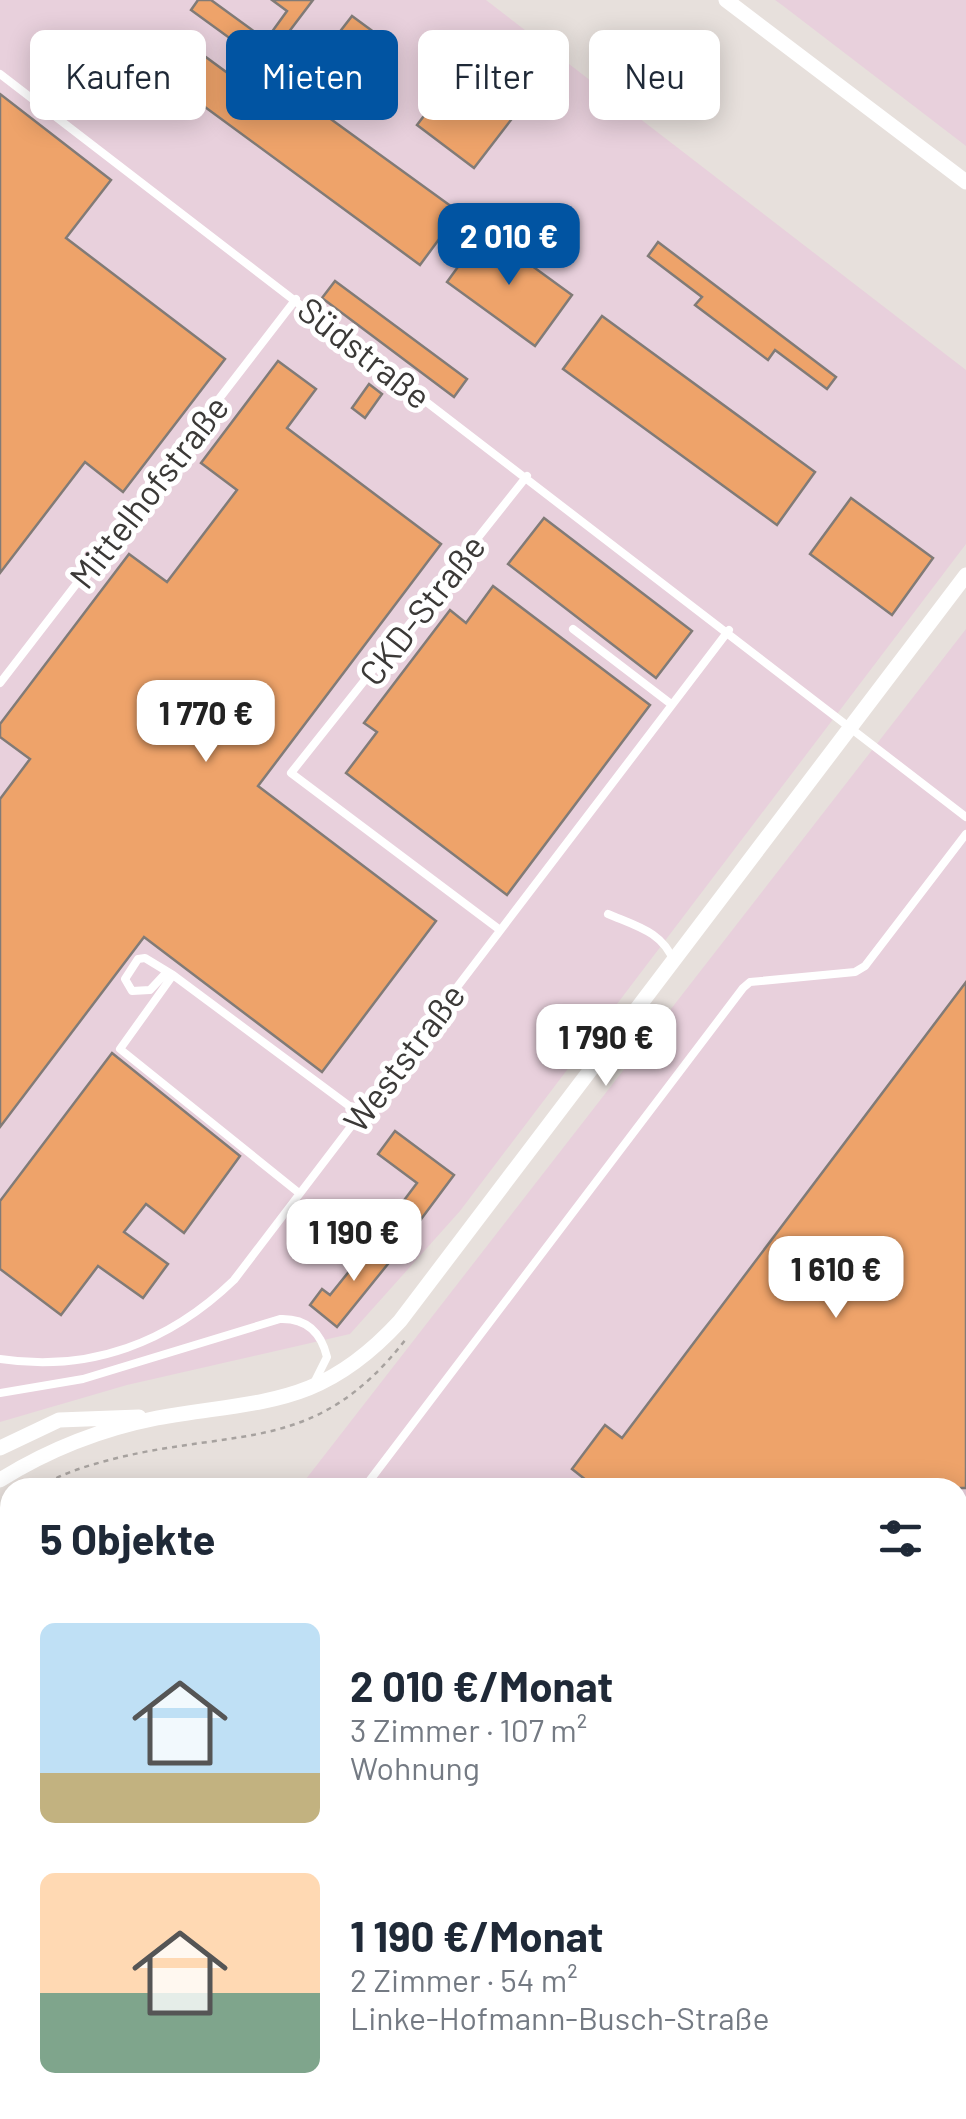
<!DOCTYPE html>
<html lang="de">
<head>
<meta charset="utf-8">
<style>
	:root { --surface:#fff; --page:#f6f6f7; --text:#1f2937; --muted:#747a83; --accent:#0154a2 }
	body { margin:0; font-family:Barlow,sans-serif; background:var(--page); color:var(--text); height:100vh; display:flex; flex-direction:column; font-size:38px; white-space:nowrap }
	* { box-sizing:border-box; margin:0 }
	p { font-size:32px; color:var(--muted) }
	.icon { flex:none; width:55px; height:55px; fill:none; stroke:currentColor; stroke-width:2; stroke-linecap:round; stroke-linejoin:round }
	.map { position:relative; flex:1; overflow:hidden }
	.drawer { position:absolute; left:0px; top:1478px; width:968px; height:642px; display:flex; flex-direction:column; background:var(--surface); border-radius:30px 30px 0 0; box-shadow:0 5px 25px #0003 }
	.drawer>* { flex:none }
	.guide { position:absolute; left:30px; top:30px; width:908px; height:90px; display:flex; gap:20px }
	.price { position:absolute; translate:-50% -85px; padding:0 22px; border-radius:20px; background:#fff; color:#222; font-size:32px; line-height:65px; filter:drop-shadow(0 2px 5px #0008) }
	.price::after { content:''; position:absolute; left:50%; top:60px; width:30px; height:22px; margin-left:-15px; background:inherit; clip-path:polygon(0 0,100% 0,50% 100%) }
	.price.current { background:var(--accent); color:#fff }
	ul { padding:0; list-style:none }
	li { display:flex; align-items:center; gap:30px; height:250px; padding:0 40px }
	li span { display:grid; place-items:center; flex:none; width:280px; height:200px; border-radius:15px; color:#555 }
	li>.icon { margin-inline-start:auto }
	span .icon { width:120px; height:120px; fill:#fffc; stroke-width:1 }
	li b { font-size:42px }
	h2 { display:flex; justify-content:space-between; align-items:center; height:120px; padding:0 40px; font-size:42px }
	.chip { padding:0 35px; border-radius:15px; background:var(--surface); box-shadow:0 5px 25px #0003; font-size:35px; line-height:90px }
	.chip.current { background:var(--accent); color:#fff }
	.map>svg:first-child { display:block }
	.industrial { fill:#e8d0dc }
	.green { fill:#a7d791 }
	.building { fill:#eea36a; stroke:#817b77; stroke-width:2.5 }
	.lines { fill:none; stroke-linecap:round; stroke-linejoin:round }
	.path { stroke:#a7a29f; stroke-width:2.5; stroke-dasharray:5 5; stroke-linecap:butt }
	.lane { stroke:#fff; stroke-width:8 }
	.street { stroke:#fff; stroke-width:15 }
	.primary { stroke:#fbb6c1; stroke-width:25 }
	.highway { stroke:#f98598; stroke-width:28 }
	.labels { text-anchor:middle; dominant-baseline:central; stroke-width:10; stroke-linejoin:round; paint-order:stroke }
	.street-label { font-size:35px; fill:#3b3937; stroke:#fff }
</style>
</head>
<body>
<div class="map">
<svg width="966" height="2119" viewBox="0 0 966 2119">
	<rect width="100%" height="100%" fill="#e7e0dc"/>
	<path class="industrial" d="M0 0H486L966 370V544L460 1211 350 1334 127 1385 0 1422Z
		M775 0H966V146L782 5Z
		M966 629V1892L958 1886V1488H299Z"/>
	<path class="green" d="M0 1781 10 1788V1957L0 1962Z
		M958 1893 966 1899V2119H932L919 2110H958Z
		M10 1999V2075L0 2089V2008Z
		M69 2110H146L140 2119H62Z
		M286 2110H366L359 2119H288Z"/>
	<path class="building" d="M198 0H211L266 40 287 11 272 0H313L285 37 306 52 286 79 191 10Z
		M352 16 386 41 354 82 321 56Z
		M184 41 278 110 292 91 459 212 420 265 160 74Z
		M457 72 514 116 474 168 417 125Z
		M0 94 111 180 66 238 225 359 123 492 85 462 0 573Z
		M484 231 572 295 535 346 447 282Z
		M658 242 836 377 827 389 775 350 768 360 695 305 702 297 648 256Z
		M335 281 467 379 454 397 322 298Z
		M602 316 815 472 777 525 563 369Z
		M278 361 316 389 287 428 441 544 258 786 436 921 322 1072 144 937 0 1127V799L30 759 0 737V724L129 554 167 582 237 490 201 463Z
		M369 384 382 394 365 418 352 408Z
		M851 498 933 558 892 615 810 554Z
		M544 518 692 631 656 678 508 564Z
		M493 586 650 705 507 895 346 773 377 732 364 723 450 610 466 623Z
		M966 982V1488H596L572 1469 605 1425 622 1438Z
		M112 1053 240 1156 184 1233 146 1204 124 1232 168 1264 143 1298 98 1266 61 1315 0 1269V1201Z
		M395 1131 454 1175 410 1234 390 1219 417 1183 378 1154Z
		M376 1238 396 1254 337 1327 310 1305 322 1289 330 1295Z"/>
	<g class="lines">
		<path class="path" d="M39 1488C63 1472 90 1465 117 1458 239 1428 317 1454 406 1339
			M0 1521 10 1510
			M0 1570H10
			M0 1771 10 1779
			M280 2110 281 2119
			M895 2110 908 2119
			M367 2119 373 2110"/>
		<path class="lane" d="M0 74 966 817
			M573 629 671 704
			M0 683 296 299
			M608 914C636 926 663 932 674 962
			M500 930 291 773 527 476
			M145 958 173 975H164L150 990 132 991 125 979 138 959Z
			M299 1193 120 1049 173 975 360 1114
			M0 1359C90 1373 170 1342 234 1280L729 630
			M0 1393 83 1379 280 1319C306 1318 321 1332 327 1357L315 1381
			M364 1488 743 988 750 982 855 972 865 966 966 834"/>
		<path class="street" d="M726 0 966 182
			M0 1448 59 1420 139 1417
			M0 1480C48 1450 101 1429 157 1418 264 1399 320 1408 400 1321L966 575
			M0 1981 10 1975
			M431 2110 443 2119"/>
		<path class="primary" d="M0 1641 10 1646
			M0 1685 10 1690"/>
		<path class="highway" d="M801 2110 814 2119
			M843 2110 857 2119"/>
	</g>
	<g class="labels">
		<g class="street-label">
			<text transform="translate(365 352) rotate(38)">Südstraße</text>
			<text transform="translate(148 491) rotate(-52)">Mittelhofstraße</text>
			<text transform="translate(421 609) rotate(-52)">CKD-Straße</text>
			<text transform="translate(403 1057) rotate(-53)">Weststraße</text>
		</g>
	</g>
</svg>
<b class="price current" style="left:509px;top:288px">2 010 €</b>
<b class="price" style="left:206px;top:765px">1 770 €</b>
<b class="price" style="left:606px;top:1089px">1 790 €</b>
<b class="price" style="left:354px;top:1284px">1 190 €</b>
<b class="price" style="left:836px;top:1321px">1 610 €</b>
<div class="guide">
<a class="chip">Kaufen</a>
<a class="chip current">Mieten</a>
<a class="chip">Filter</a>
<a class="chip">Neu</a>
</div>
<section class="drawer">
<h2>5 Objekte<svg class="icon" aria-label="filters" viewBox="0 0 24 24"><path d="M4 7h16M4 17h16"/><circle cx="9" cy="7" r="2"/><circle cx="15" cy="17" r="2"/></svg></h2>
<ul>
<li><span style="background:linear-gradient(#bfe0f5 75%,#c2b280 0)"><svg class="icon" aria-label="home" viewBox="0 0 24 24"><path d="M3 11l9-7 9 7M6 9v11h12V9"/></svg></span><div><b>2 010 €/Monat</b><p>3 Zimmer · 107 m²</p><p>Wohnung</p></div></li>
<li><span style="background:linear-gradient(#ffd9b3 60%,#7fa58c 0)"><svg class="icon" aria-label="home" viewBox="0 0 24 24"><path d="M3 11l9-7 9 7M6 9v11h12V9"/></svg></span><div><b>1 190 €/Monat</b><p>2 Zimmer · 54 m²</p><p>Linke-Hofmann-Busch-Straße</p></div></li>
</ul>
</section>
</div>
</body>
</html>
